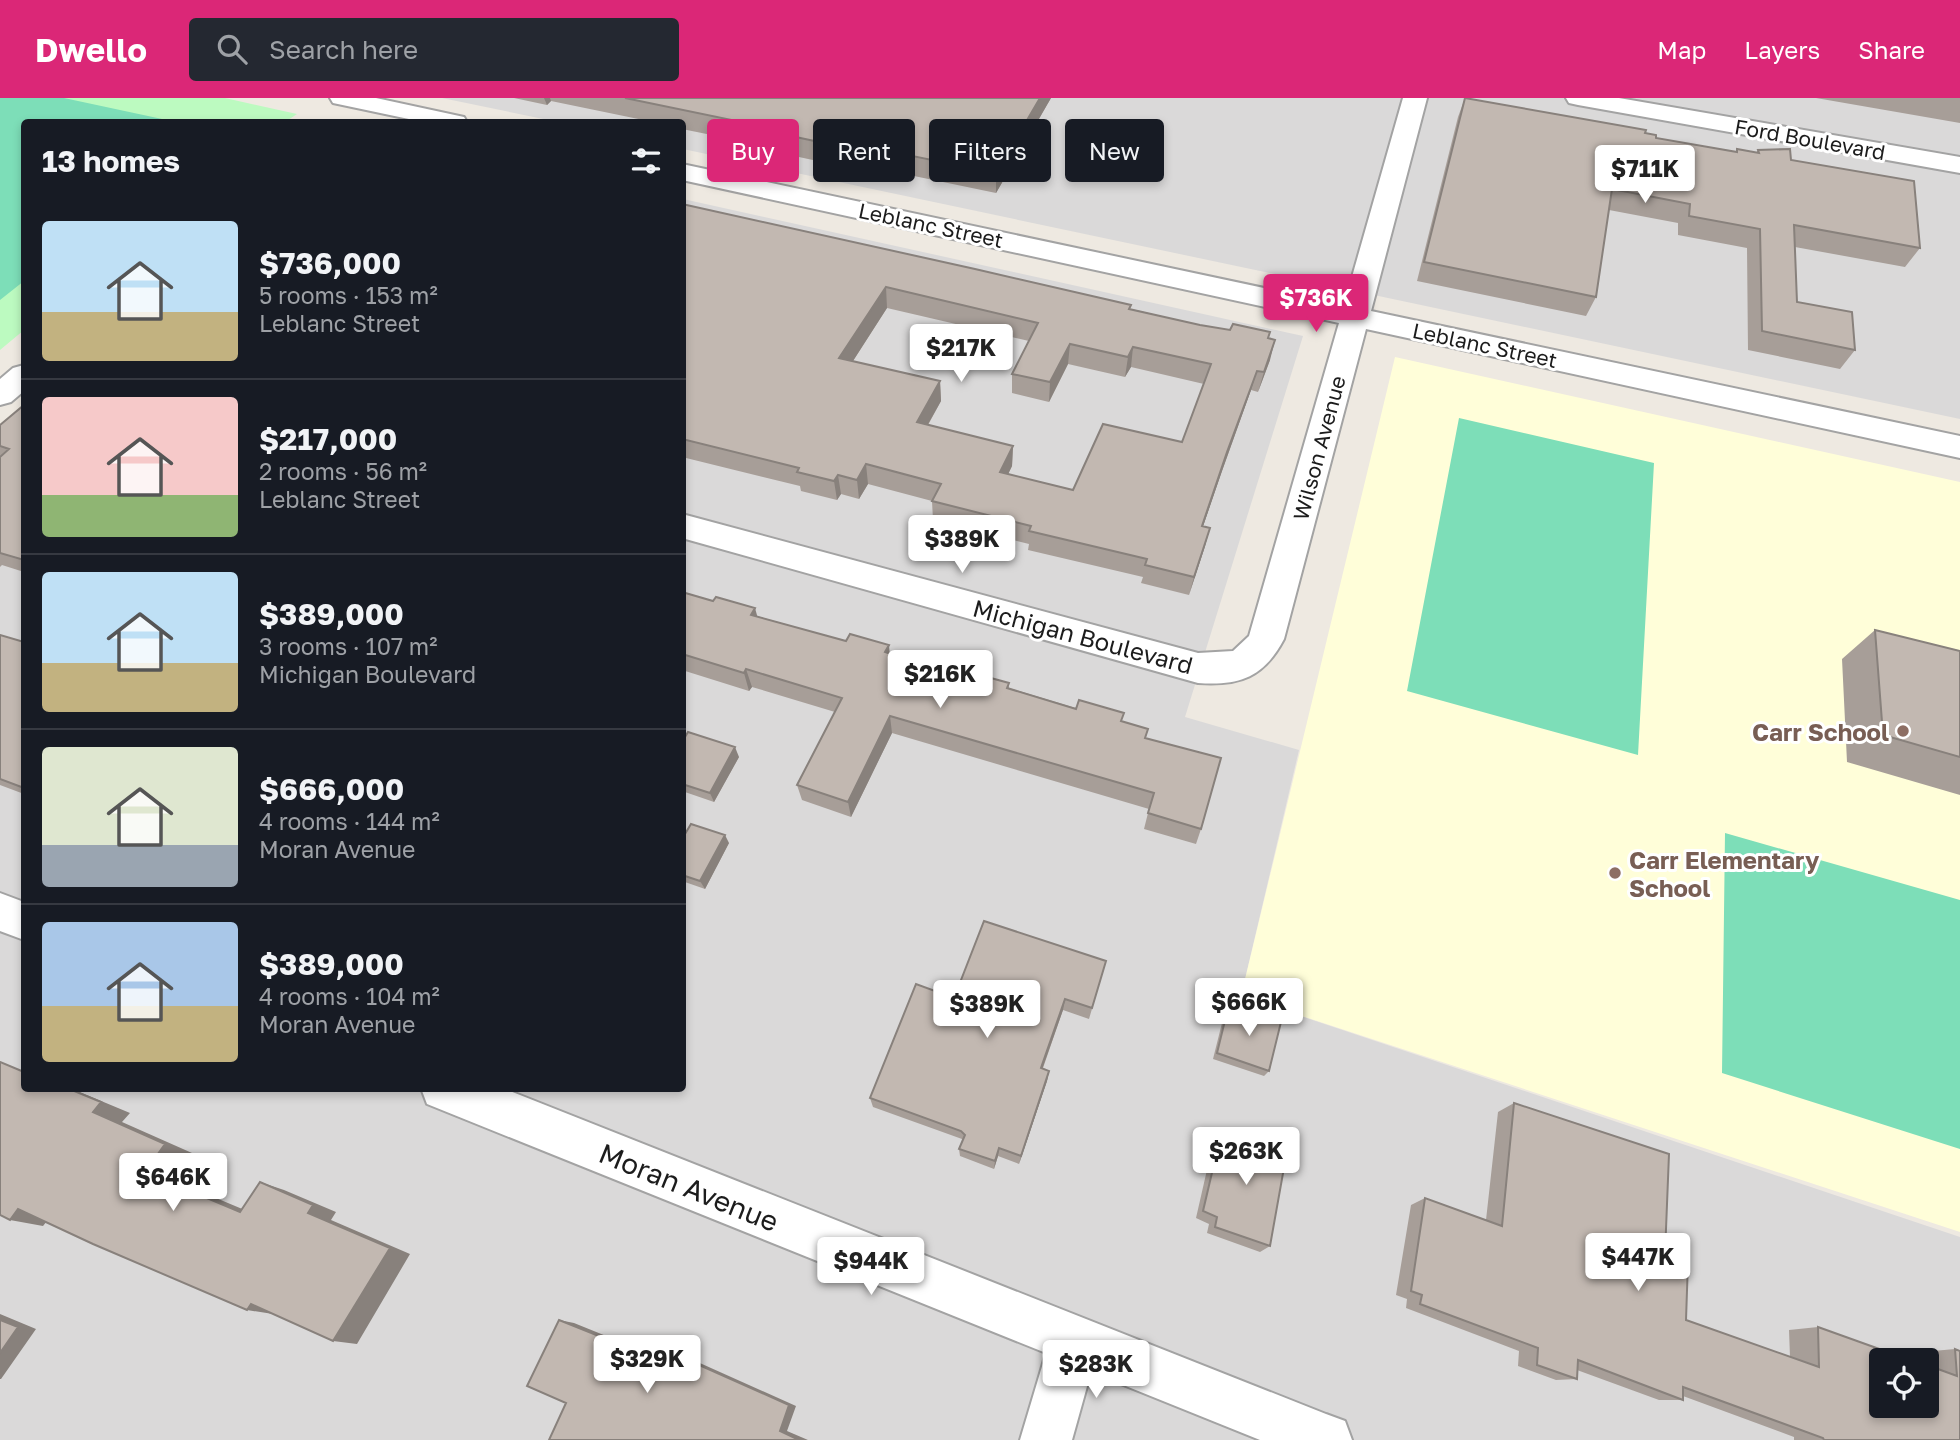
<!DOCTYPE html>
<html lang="en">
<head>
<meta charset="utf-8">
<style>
	:root { --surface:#171b24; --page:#242831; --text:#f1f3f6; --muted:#9ea1a6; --line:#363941; --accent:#db2777 }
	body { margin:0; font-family:"Golos Text",sans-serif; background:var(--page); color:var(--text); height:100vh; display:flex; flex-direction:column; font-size:26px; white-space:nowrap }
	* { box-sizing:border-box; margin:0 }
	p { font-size:23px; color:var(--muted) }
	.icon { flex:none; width:38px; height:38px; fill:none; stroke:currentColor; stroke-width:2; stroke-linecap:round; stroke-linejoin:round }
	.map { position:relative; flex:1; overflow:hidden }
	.panel { position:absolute; left:21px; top:21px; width:665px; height:973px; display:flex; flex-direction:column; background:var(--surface); border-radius:7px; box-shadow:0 4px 10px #0003 }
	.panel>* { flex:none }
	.banner { position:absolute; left:707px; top:21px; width:665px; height:63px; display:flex; gap:14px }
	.buttons { position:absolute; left:1869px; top:1250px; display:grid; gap:14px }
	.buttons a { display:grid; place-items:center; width:70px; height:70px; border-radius:7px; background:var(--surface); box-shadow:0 4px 10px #0003; font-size:35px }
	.price { position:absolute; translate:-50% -60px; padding:0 16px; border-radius:7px; background:#fff; color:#222; font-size:23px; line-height:46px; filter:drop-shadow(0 2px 4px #0008) }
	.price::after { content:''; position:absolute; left:50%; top:42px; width:21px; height:16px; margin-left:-10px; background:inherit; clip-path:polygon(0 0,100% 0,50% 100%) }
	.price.current { background:var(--accent); color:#fff }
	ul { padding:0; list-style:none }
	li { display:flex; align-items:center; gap:21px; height:175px; padding:0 21px }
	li+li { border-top:2px solid var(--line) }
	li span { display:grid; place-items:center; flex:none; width:196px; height:140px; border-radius:7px; color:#555 }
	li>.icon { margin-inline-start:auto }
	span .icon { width:84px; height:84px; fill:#fffc; stroke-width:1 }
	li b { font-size:30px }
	h2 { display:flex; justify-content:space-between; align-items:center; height:84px; padding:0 21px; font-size:30px }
	.pill { padding:0 24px; border-radius:7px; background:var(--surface); box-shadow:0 4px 10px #0003; font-size:24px; line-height:63px }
	.pill.current { background:var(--accent); color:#fff }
	header { display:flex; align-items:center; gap:42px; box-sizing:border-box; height:98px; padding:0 35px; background:var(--accent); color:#fff }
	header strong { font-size:33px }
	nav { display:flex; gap:38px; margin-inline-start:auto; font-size:24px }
	.search { width:490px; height:63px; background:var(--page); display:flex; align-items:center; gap:18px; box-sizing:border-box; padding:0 24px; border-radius:7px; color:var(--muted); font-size:26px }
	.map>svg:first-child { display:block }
	.residential { fill:#dad9d9; fill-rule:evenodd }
	.education { fill:#fffed9 }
	.park { fill:#bcfac0 }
	.pitch { fill:#7ddeb8 }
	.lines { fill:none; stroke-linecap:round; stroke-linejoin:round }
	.minor-casing { stroke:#a3a3a3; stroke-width:4 }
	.minor { fill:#fff; fill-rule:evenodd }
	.wall { fill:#a79e98; fill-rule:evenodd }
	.shaded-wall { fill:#88817c }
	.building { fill:#c2b8b1; stroke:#88817c; stroke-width:2; fill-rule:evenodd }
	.education-dot { fill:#8d6e63; stroke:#fff; stroke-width:2.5 }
	.labels { text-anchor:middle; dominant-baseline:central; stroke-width:6; stroke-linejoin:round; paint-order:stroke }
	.far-street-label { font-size:21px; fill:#1c1c1c; stroke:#fff }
	.street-label { font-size:24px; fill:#1c1c1c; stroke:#fff }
	.education-label { font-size:24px; font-weight:bold; fill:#785e54; stroke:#fff; text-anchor:end }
	.near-street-label { font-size:28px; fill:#1c1c1c; stroke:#fff }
</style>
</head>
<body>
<header>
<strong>Dwello</strong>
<div class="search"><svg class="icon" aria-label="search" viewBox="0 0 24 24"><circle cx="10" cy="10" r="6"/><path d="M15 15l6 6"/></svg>Search here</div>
<nav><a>Map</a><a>Layers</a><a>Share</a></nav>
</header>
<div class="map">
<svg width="1960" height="1342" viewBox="0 0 1960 1342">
	<rect width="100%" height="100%" fill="#eee9e1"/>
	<path class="residential" d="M442 0H1960V321L683 51 682 24H558Z
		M683 101 1303 238 1185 619 1299 652 1241 898 1960 1139V1342H0V343L24 322V990H682ZM1881 1262H1927V1307H1881Z"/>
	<path class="education" d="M1395 259 1960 384V1134L1241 898Z"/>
	<path class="park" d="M0 0H225L297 16 285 24H24V232L0 252Z"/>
	<path class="pitch" d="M0 0H64L176 24H24V183L0 202Z
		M1459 320 1654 365 1638 657 1407 593Z
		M1725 735 1960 802V1051L1722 975Z"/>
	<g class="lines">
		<g class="minor-casing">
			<path id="minor" d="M330 0H376L464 19 467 24H423L333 5Z
				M1403 0H1427L1371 213 1960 338V360L1366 231 1284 541C1264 579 1240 588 1198 585L682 440V416L1198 555 1233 553 1249 538 1339 225 682 82V66L1344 207Z
				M1566 0H1619L1960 59V75L1578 7 1569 5Z
				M24 267V293L11 304 0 307V281L13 270Z
				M0 795 24 804V842L0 833Z
				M421 990H502L1326 1316 1345 1323 1352 1342H1260L1091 1274 1072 1342H1020L1046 1255 427 1006Z"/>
		</g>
		<use href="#minor" class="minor"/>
	</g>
	<path class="wall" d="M514 0H1051L996 95 885 72 882 77 762 51 761 47 682 31V24H653L551 3 547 7Z
		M1465 0 1656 40 1736 54 1737 51 1756 55 1758 52 1791 62 1920 150 1905 169 1795 149 1797 204 1855 252 1840 271 1748 252 1747 150 1678 137V125L1609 112 1596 199 1586 218 1417 183 1458 19Z
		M1816 0H1960V25Z
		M682 106 1200 227 1268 240 1270 262 1258 294 1251 292 1222 373 1203 428 1210 430 1205 448 1189 497 1141 485 1143 479 1028 452 1029 446 933 422 932 403 868 386 859 401 841 396 837 402 801 393 800 388 682 359ZM887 210 1029 243 1012 276V295L1049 304 1068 266 1125 279 1131 269 1204 286 1182 344 1073 392 1008 376 1012 368 1013 348 928 327 941 303 940 283 853 263Z
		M24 307V474L2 467 0 469V327Z
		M682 494 757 518 890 556 892 560 966 582 1009 585V590L1122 624 1146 640 1201 731 1196 746 1144 731 1149 711 892 635 851 719 802 702 797 687 835 614 752 589 749 593 682 572Z
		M1875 532 1960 553V697L1847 664 1842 561Z
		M0 537 24 544V696L0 687Z
		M682 644 739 659 714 704 682 693Z
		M682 741 729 745 705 791 682 783Z
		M1106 863 1089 921 1063 912 1043 970 1049 973 1047 983 1019 1066 998 1058 994 1071 960 1058 959 1051 963 1042 962 1041 873 1009 870 1000 954 900Z
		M1229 906 1269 973 1264 978 1213 961 1225 913Z
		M1514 1005 1665 1156 1686 1222 1790 1259 1789 1232 1818 1229 1927 1307V1262H1922V1254L1955 1251 1960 1342H1794V1339L1683 1298V1302H1659L1577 1272V1281L1556 1282 1518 1268 1519 1253 1406 1210 1407 1201 1396 1197 1411 1107 1425 1100 1486 1122 1498 1014Z
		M1222 1032 1270 1148 1260 1154 1207 1135 1209 1126 1196 1120 1214 1041Z"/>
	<path class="shaded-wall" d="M544 0H550L551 3 547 7Z
		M1040 0H1051L996 95V75Z
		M883 52 885 72 882 77 880 57Z
		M886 189 887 210 842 280 839 260Z
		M1275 242 1270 262 1258 294 1264 274Z
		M1070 246 1068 266 1049 304 1050 284Z
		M1133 249 1131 269 1125 279 1128 259Z
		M1257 273 1251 292 1222 373 1197 446 1202 428 1227 354Z
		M940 283 941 303 918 344 917 324Z
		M1013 348 1012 368 1000 393V374Z
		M866 366 868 386 859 401 857 382Z
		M838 377 841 396 837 402 834 383Z
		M1210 430 1205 448 1189 497 1194 479Z
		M755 510 760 528 751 517Z
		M889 547 890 559 891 556 894 574 885 554Z
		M746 571 752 589 749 593 744 575Z
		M890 618 892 635 851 719 848 704Z
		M735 649 739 659 714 704 710 695Z
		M725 737 729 745 705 791 700 783Z
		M1065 901 1063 912 1039 980 1041 970Z
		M1049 973 1047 983 1019 1066 1021 1058Z
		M67 990H70L130 1015 122 1024 192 1055 173 1082 266 1121 240 1114 145 1074 93 1014Z
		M999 1050 998 1058 994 1071 995 1063Z
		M260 1084 284 1092 336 1114 331 1122 410 1156 357 1246 333 1243 308 1115Z
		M18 1111 51 1118 43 1128 10 1122Z
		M251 1206 273 1216 247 1212Z
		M0 1216 36 1231 1 1281H0Z
		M559 1222 574 1225 668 1263 656 1261Z
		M661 1250 673 1253 796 1308 787 1333 808 1342H799L780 1333Z"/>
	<path class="building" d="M625 0H1040L996 75 883 52 880 57 758 31 761 28Z
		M1465 0 1646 32 1645 35 1656 37V40L1737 54V51L1759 55 1758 52 1790 51 1791 62 1914 83 1920 150 1794 127 1797 204 1852 214 1855 252 1762 233 1760 131 1689 118 1690 106 1612 91 1596 199 1424 164Z
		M682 106 975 171 1131 207 1129 211 1200 227 1230 232 1233 226 1270 234 1268 240 1275 242 1264 274 1257 273 1227 354 1202 428 1210 430 1194 479 1145 467 1147 461 1029 433 1031 428 932 403 941 386 866 366 857 382 838 377 834 383 797 374 799 370 682 341ZM886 189 1038 225 1012 276 1050 284 1070 246 1128 259 1133 249 1211 266 1182 344 1103 326 1073 392 1000 374 1013 348 917 324 940 283 839 260Z
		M24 307V462L0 455V359L9 351 0 348V327Z
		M682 494 713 503 716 499 755 510 751 517 846 543 850 536 889 547 885 554 891 556 890 559 966 582 969 574 1009 585 1007 590 1076 611 1079 602 1124 615 1121 623 1148 631 1145 640 1221 660 1201 731 1148 715 1154 695 890 618 848 704 797 687 842 600 746 571 744 575 682 556Z
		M1875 532 1960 553V659L1883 637Z
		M0 537 24 544V690L0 681Z
		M688 634 735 649 710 695 682 686V644Z
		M691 726 725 737 700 783 682 777V741Z
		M984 823 1106 863 1092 910 1065 901 1041 970 1049 973 1021 1058 999 1050 995 1063 959 1051 965 1037 961 1033 870 1000 916 886 954 900Z
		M1229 906 1281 924 1269 973 1217 955Z
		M0 964 24 974V990H67L101 1004 93 1014 165 1046 145 1074 240 1114 260 1084 313 1107 308 1115 390 1150 333 1243 251 1206 247 1212 93 1146 18 1111 10 1122 0 1117Z
		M1514 1005 1669 1056 1665 1156 1688 1163 1686 1222 1819 1269 1818 1229 1910 1262H1881V1307H1927V1267L1957 1278 1955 1251 1960 1253V1342H1824L1823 1340 1683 1289V1302L1578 1262 1577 1281 1537 1267 1538 1250 1420 1206 1422 1197 1411 1193 1425 1100 1502 1128Z
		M1222 1032 1287 1053 1270 1148 1215 1129 1217 1119 1203 1113Z
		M0 1222 18 1229 0 1255Z
		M559 1222 656 1261 661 1250 789 1307 780 1333 799 1342H549L566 1305 527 1288Z"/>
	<g class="education-dot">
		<circle cx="1903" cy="633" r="7"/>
		<circle cx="1615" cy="775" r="7"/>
	</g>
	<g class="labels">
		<g class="far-street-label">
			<text transform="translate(1810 41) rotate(10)">Ford Boulevard</text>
			<text transform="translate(931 127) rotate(12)">Leblanc Street</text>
			<text transform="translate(1485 247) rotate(12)">Leblanc Street</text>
			<text transform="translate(1319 350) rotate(-75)">Wilson Avenue</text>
		</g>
		<g class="street-label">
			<text transform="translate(1083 538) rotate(15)">Michigan Boulevard</text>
		</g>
		<g class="education-label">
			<text x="1889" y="633">Carr School</text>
			<text x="1629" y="761" text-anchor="start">Carr Elementary<tspan x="1629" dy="28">School</tspan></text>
		</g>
		<g class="near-street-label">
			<text transform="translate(689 1089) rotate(22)">Moran Avenue</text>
		</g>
	</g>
</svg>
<div class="buttons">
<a><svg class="icon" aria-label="locate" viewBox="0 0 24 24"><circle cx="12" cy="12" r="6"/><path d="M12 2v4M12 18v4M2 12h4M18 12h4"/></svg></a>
</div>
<b class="price" style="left:1645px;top:107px">$711K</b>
<b class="price current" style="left:1316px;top:236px">$736K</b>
<b class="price" style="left:961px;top:286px">$217K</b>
<b class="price" style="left:962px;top:477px">$389K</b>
<b class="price" style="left:940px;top:612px">$216K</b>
<b class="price" style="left:1249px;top:940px">$666K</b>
<b class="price" style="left:987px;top:942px">$389K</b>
<b class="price" style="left:1246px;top:1089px">$263K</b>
<b class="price" style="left:173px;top:1115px">$646K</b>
<b class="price" style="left:1638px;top:1195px">$447K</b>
<b class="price" style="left:871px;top:1199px">$944K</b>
<b class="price" style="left:647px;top:1297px">$329K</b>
<b class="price" style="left:1096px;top:1302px">$283K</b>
<div class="banner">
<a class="pill current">Buy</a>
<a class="pill">Rent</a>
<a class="pill">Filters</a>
<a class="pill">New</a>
</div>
<section class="panel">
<h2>13 homes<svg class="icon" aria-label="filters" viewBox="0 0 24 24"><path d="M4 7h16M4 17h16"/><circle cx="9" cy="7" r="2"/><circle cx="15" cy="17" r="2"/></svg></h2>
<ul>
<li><span style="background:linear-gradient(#bfe0f5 65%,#c2b280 0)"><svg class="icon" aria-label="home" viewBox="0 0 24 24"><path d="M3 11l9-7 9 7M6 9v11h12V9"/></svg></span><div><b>$736,000</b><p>5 rooms · 153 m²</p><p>Leblanc Street</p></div></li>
<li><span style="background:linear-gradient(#f6c9c9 70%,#8fb573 0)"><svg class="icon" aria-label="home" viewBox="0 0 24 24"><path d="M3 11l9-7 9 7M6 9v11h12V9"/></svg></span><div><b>$217,000</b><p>2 rooms · 56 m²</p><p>Leblanc Street</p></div></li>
<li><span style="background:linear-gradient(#bfe0f5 65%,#c2b280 0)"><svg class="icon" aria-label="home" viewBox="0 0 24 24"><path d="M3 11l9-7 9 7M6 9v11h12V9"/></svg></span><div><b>$389,000</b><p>3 rooms · 107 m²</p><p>Michigan Boulevard</p></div></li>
<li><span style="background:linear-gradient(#dfe7d0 70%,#9aa5b1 0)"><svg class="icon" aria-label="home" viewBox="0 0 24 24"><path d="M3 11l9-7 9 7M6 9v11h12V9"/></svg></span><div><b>$666,000</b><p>4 rooms · 144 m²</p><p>Moran Avenue</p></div></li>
<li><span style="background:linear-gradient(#a9c7e8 60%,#c2b280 0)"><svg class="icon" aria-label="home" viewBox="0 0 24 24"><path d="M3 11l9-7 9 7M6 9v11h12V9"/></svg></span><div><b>$389,000</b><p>4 rooms · 104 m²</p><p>Moran Avenue</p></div></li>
</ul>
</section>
</div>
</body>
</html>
